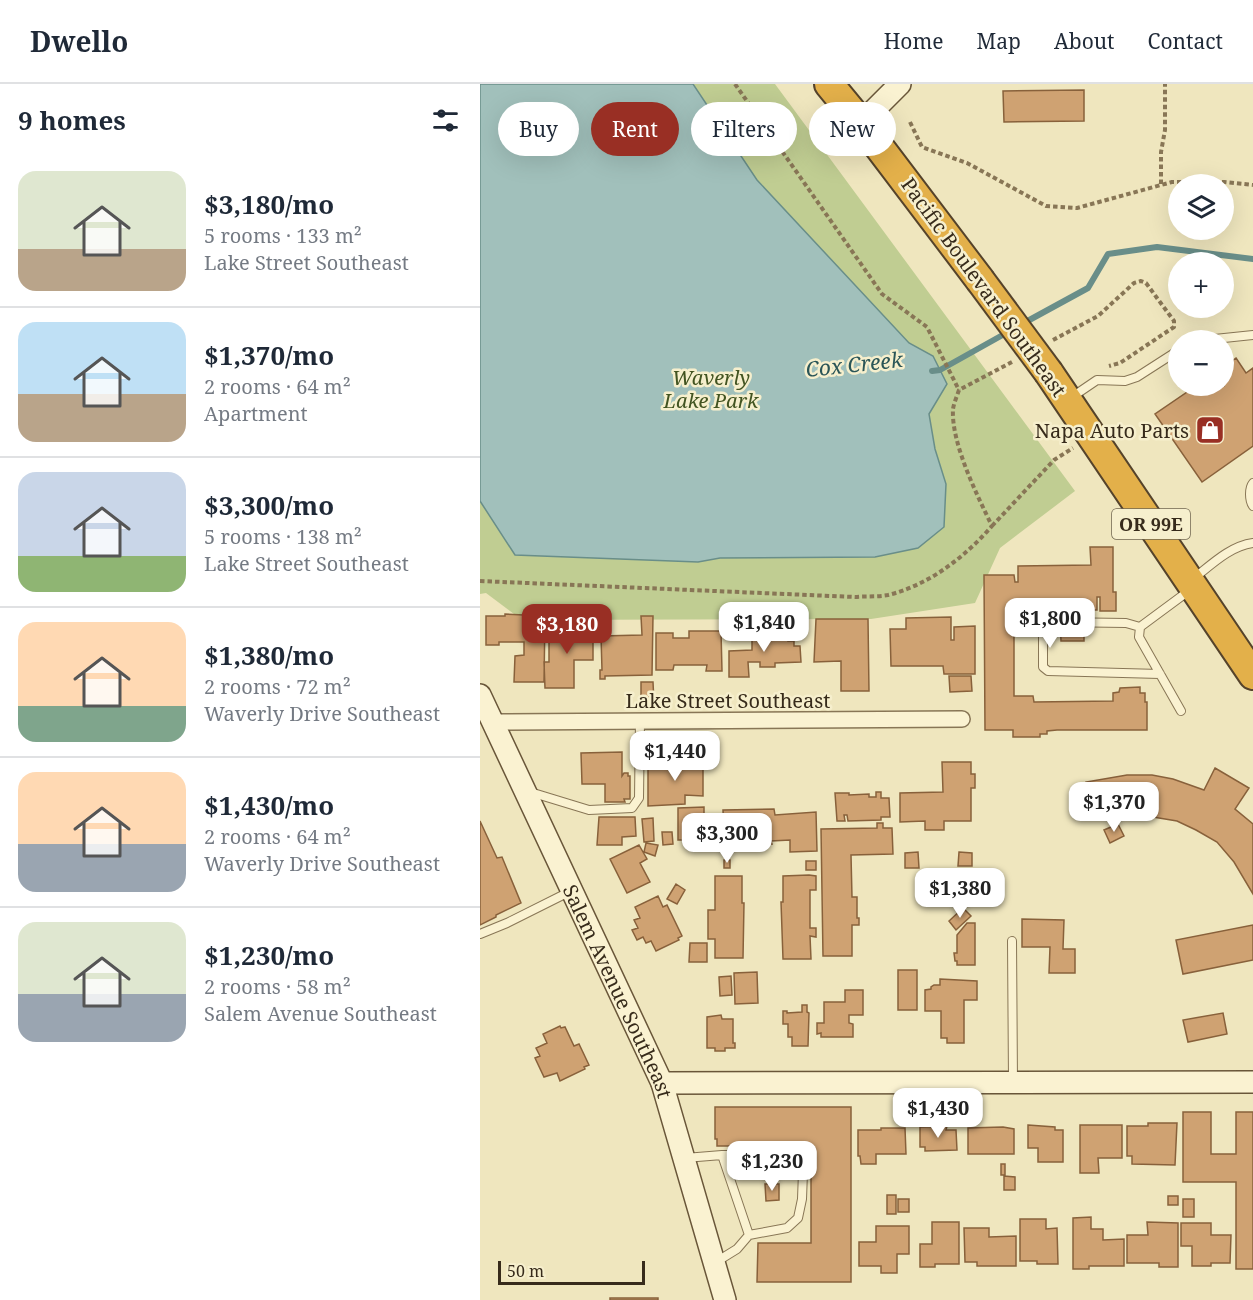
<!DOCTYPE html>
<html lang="en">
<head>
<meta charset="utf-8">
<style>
	:root { --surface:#fff; --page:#f2f2f3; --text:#1f2937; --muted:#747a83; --line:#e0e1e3; --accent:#992f24 }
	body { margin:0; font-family:"Noto Serif",serif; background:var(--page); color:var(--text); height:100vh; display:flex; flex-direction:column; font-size:22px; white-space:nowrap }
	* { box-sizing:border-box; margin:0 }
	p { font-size:20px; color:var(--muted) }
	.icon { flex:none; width:33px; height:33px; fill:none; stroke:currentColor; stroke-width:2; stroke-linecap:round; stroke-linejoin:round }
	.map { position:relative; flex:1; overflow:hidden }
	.sheet { display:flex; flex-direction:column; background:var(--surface); width:480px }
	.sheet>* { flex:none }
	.banner { position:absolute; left:18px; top:18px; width:570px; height:54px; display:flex; gap:12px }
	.controls { position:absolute; left:688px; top:90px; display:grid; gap:12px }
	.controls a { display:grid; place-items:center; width:66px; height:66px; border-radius:50%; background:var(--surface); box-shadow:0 6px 24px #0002; font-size:30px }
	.scale { position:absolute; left:18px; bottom:15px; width:147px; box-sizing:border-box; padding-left:6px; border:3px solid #372b1b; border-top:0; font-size:16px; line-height:21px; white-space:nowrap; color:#372b1b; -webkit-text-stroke:4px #f6efcd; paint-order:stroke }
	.price { position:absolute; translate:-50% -51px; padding:0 14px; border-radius:12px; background:#fff; color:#222; font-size:20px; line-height:39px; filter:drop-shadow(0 2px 3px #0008) }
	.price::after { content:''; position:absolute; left:50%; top:36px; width:18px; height:14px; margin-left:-9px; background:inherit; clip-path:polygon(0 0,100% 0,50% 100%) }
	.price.selected { background:var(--accent); color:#fff }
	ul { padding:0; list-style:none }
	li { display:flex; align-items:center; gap:18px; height:150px; padding:0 18px }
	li+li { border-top:2px solid var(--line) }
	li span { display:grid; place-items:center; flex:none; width:168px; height:120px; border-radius:18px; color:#555 }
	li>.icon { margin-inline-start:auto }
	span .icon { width:72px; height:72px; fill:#fffc; stroke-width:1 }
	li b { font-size:26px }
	h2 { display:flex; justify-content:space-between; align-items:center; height:72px; padding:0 18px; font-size:26px }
	.chip { padding:0 21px; border-radius:27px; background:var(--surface); box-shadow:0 6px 24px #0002; font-size:21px; line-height:54px }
	.chip.selected { background:var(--accent); color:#fff }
	header { display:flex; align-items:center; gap:36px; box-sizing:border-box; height:84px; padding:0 30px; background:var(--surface); border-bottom:2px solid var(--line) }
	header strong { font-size:28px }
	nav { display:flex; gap:33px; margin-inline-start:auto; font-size:21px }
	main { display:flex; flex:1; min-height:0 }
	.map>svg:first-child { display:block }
	.green { fill:#c0cd92 }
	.water { fill:#a1c0bb; stroke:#698e89; stroke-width:1.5 }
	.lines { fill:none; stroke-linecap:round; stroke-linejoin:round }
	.stream { stroke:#698e89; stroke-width:6 }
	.building { fill:#cfa272; stroke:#88613b; stroke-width:1.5 }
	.lane-casing { stroke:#887656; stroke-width:10 }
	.street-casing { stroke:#887656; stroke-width:18 }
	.secondary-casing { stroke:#695639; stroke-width:24 }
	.highway-casing { stroke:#55432b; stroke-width:32 }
	.path { stroke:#887656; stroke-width:4; stroke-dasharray:4.5 3; stroke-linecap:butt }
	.lane { stroke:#faf2d1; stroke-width:8 }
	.street { stroke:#faf2d1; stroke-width:15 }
	.secondary { stroke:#faf2d1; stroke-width:21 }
	.highway { stroke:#e3b04a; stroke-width:28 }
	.highway-bridge-casing { stroke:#55432b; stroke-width:32; stroke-linecap:butt }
	.highway-bridge { stroke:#e3b04a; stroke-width:28 }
	.labels { text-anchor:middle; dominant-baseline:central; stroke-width:5; stroke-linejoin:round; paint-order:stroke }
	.shield { fill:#f6efcd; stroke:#706650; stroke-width:1.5 }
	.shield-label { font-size:18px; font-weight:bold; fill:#372b1b }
	.street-label { font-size:20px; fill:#372b1b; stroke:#f6efcd }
	.park-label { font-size:20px; font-style:italic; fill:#425421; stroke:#f6efcd }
	.poi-label { font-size:20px; fill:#372b1b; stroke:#f6efcd; text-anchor:end }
	.water-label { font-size:21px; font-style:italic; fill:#2a5557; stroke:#f6efcd }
</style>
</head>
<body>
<header>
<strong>Dwello</strong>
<nav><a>Home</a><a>Map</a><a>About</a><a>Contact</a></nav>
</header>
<main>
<section class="sheet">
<h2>9 homes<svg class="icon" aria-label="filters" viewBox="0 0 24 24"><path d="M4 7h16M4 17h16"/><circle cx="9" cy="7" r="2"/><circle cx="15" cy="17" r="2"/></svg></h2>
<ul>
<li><span style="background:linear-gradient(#dfe7d0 65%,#b9a48a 0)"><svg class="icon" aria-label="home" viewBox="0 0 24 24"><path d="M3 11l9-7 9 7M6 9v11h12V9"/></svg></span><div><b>$3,180/mo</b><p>5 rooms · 133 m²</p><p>Lake Street Southeast</p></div></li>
<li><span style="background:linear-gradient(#bfe0f5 60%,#b9a48a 0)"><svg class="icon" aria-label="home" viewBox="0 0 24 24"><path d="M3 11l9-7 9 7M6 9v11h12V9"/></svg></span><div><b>$1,370/mo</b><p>2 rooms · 64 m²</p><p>Apartment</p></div></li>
<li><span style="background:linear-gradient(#c9d6e8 70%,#8fb573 0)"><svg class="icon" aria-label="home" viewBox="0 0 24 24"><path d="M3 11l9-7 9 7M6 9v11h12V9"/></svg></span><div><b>$3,300/mo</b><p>5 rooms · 138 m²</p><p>Lake Street Southeast</p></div></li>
<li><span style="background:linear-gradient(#ffd9b3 70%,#7fa58c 0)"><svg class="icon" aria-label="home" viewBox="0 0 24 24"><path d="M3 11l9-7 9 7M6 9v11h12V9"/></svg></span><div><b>$1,380/mo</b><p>2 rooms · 72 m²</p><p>Waverly Drive Southeast</p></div></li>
<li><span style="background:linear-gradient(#ffd9b3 60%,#9aa5b1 0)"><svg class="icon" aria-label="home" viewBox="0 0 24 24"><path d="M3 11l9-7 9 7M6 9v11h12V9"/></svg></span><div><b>$1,430/mo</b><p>2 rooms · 64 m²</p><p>Waverly Drive Southeast</p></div></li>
<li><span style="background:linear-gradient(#dfe7d0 60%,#9aa5b1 0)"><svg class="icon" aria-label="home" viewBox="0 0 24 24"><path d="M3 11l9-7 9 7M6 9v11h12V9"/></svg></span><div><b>$1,230/mo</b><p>2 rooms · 58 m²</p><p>Salem Avenue Southeast</p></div></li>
</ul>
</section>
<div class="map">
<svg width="773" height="1216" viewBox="0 0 773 1216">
	<rect width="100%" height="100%" fill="#efe6be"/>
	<path class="green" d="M0 0H295L595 407 520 464 495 519 391 535 42 536 6 509 0 510Z"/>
	<path class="water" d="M0 0H213L277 96 429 259 453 272 467 300 449 330 455 365 466 400 464 443 438 464 395 473 240 474 218 478 35 471 0 417Z"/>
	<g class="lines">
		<path class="stream" d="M542 240 608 204 628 170 677 163 773 175
			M452 287 460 286 528 248"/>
	</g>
	<path class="building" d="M604 6V37L524 38 523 7Z
		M756 274 766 289 773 284V362L722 398 675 330 716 302H744V283Z
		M610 463H633V508H636V527H620V513H617V526H602V530H582V526H551V521H534V612H553L554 618 633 617V609L639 608 640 604 660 603V609H665V618H667V646H577L567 647V650H560V653H533V646H505L504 491H534L535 498H538V482L611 481Z
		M25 530 65 532 64 598H34L35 572 44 571V558H19V561H6V532H25Z
		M161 532H173L172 591 125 592V595H120V586H122L121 552 162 551Z
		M471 533V556H474V543L495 542V590H464L463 582H411L410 545H426V534Z
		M604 533V557H581L580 534Z
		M336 535H388L389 607H361V577L334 578Z
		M69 544H113V576H94V604H65L64 578H69Z
		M209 547H241L242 587H226L227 581H194L193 586H176V549H193V554H209Z
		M291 547H308V557H314V562H320L321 578 295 579V583H280V578H268L269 593H249V567L272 566V548H283L284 552H291Z
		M469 592H491L492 607 470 608Z
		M161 598H173L174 619H161Z
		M142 668V692L144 689H148V692H150V715H144L145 718H125V700H102L101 669Z
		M202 674H223V712L205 711V720L168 722V683L185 684V680H202Z
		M462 678H491V690H495V704H491V737H464V746H445V737L420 738V709L463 708Z
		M735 684 769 704 755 725 773 740V810L754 778 737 758 716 746 697 737 655 730 617 735 606 698 647 691H672L693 695 724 706Z
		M396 708H401V714H409L410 733H401V736L368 737 367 731H364L365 737H357L355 709H369V711L389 710V713H396Z
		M224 723V756H198V724Z
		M294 725 295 731 336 728 337 767 310 768V756L291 757 292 760H264L263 753H244L243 726Z
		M119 733H155L156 752 142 753V761H117Z
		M173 734 174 757 164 758 162 735Z
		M0 737 17 774 22 773 41 819 16 831V833L0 841Z
		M397 739H403V744H412L413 770 371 771 372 813H377V834H379V841H372V872H343L341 745 397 744Z
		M638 740 644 752 630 759 624 746Z
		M182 748H192L193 760 183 761Z
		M166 759 178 761 175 772 164 768Z
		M159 761 167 775 160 779 170 798 147 809 130 775Z
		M438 768 439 784H425V769Z
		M479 768 492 769V782H478Z
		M244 776H250V784H244Z
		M326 777H336V786H326Z
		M329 791 336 792V806H330V844H336V853L330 852 331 875H303L301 818H303V792Z
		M235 792H262V819H264L263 874H235V855H228V826H235Z
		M478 793H494L495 822 474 823V811H479Z
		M196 800 205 806 197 820 187 815Z
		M178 812 183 823 187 821 202 852 198 854 199 856 176 867 171 857 166 859 163 853 157 856 152 846 158 844 154 836 160 834 155 823Z
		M483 824 491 832 476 846 469 837Z
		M542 835 584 836 583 865H595V889H569L570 863H542Z
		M487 839H495V881H477V877H475L474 869H477V851Z
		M773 841V876L703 890 696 856Z
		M210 859H227V878H209Z
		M418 886H437V926H418Z
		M277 888 278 919 255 920 254 889Z
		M251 892 252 911 240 912 239 893Z
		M460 895 497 897V916H484V959H467V954H461V927H445V906L451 905V903L454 901H460Z
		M365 906H383V931H369V939L373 940V953H341V949L337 950V939H344V918H365Z
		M322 921H327V928L329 929 328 962H312V953H308V940H303V927H307V929L322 928Z
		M743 929 747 950 708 958 703 936Z
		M241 931 242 935H253V959H255V964H245V967H235V964H227V933Z
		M80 942 81 944 85 943 94 962 99 960 109 981 104 983 105 985 80 997 77 989 64 993 55 974 60 972 56 964 67 959 63 950Z
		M235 1023H371V1198H277L278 1159H331V1062H237V1055H235Z
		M703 1028H731V1070H756V1028H773V1185H756V1098H703Z
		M668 1039H697L695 1081 652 1080V1072H647V1042H668Z
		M548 1041 575 1043V1046H583V1078H558V1064H548Z
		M600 1041H642V1074H618L619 1089H600Z
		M467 1042 466 1046H476L477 1066 445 1067V1063H440V1043Z
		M523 1043 534 1045V1070H488V1044Z
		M401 1044H425L426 1070H396V1080H381L380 1072H378V1046H401Z
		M521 1080H525V1091H521Z
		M524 1092 535 1093V1106H524Z
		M285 1100H299V1116L286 1117Z
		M407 1111H416V1130H407Z
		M688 1112H698V1121H688Z
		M418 1115H429V1128H418Z
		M703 1115H714V1133H703Z
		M611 1133V1145H623V1156L644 1155V1182H609V1185H593V1134Z
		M540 1135H566V1145L577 1144 578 1180H557V1177H540Z
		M452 1138H479V1180H455V1183H440V1160H452Z
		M667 1138 698 1139V1183H679V1179H647V1151H668Z
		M701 1139H731V1151H751L750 1179H731V1182H712V1162H701Z
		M396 1142H429V1170H417V1189H401V1182H379V1158H396Z
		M484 1144H509V1153L536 1152V1182H497V1178H485Z
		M130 1214H178V1216H130Z"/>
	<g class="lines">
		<g class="lane-casing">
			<path id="lane" d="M725 256 773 251
				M592 313 617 296 645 297 657 293 699 266
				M773 399C769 404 769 416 773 422
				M713 495C731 481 750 462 773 459
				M660 543 646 539 574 538 563 544V583L568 587 680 590
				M701 627 659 553 660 543 710 506
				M50 708 109 726 152 724 159 714 160 637
				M0 850 27 839 91 807
				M532 857 533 998
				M242 1071 269 1151
				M205 1074 242 1071H306L316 1075 323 1088 322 1115 318 1134 307 1144 269 1151 257 1165 236 1178"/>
		</g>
		<g class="street-casing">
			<path id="street" d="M13 638 482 635"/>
		</g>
		<g class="secondary-casing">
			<g id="secondary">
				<path d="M381 39 420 0"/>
				<path id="s1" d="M0 611 182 999 245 1216"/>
				<path d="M182 999 773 998"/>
			</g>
		</g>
		<g class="highway-casing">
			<path id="highway" d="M349 0 381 39 500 196
				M569 289 773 591"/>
		</g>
		<path class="path" d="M255 0 402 210 447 243 479 306
			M430 38 442 63 487 79 566 122 597 124 692 98H744L773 101
			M681 100V68L685 46V0
			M573 256 618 232 654 199 661 197 666 199 694 237V243L640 279 629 282
			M512 442 574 376 593 364
			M0 497 375 513C386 512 398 513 408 511 449 501 485 473 512 442 497 411 471 359 473 325 474 319 477 312 479 306L532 278"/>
		<use href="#lane" class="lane"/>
		<use href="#street" class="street"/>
		<use href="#secondary" class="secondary"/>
		<use href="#highway" class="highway"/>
		<g class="highway-bridge-casing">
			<path id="highway-bridge" d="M500 196 569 289"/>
		</g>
		<use href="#highway-bridge" class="highway-bridge"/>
	</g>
	<defs>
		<g id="shop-square" transform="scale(1.5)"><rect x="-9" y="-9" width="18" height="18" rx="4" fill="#992f24" stroke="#f6efcd"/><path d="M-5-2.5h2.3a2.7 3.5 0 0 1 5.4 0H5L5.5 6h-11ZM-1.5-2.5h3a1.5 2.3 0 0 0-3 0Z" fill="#fff"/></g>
	</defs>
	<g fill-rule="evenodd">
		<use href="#shop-square" x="730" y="346"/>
	</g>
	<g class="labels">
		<rect class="shield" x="632" y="425" width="78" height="30" rx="4.5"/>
		<g class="shield-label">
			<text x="671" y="440">OR 99E</text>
		</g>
		<g class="street-label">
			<text transform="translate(504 203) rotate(54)">Pacific Boulevard Southeast</text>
			<text x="248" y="616">Lake Street Southeast</text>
			<text stroke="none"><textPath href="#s1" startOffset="327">Salem Avenue Southeast</textPath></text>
		</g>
		<g class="park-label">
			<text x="231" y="293">Waverly<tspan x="231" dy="23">Lake Park</tspan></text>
		</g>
		<g class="poi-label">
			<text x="709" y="346">Napa Auto Parts</text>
		</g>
		<g class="water-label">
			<text transform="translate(374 280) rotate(-6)">Cox Creek</text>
		</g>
	</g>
</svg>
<div class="controls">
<a><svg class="icon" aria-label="layers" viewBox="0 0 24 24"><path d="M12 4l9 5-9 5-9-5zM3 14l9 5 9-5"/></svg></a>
<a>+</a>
<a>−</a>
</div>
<div class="scale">50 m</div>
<b class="price" style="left:570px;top:565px">$1,800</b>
<b class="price" style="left:284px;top:569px">$1,840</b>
<b class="price selected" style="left:87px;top:571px">$3,180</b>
<b class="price" style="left:195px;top:698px">$1,440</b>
<b class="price" style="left:634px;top:749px">$1,370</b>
<b class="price" style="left:247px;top:780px">$3,300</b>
<b class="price" style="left:480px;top:835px">$1,380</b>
<b class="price" style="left:458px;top:1055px">$1,430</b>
<b class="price" style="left:292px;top:1108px">$1,230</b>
<div class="banner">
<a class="chip">Buy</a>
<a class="chip selected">Rent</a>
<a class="chip">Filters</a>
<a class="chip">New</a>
</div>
</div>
</main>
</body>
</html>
